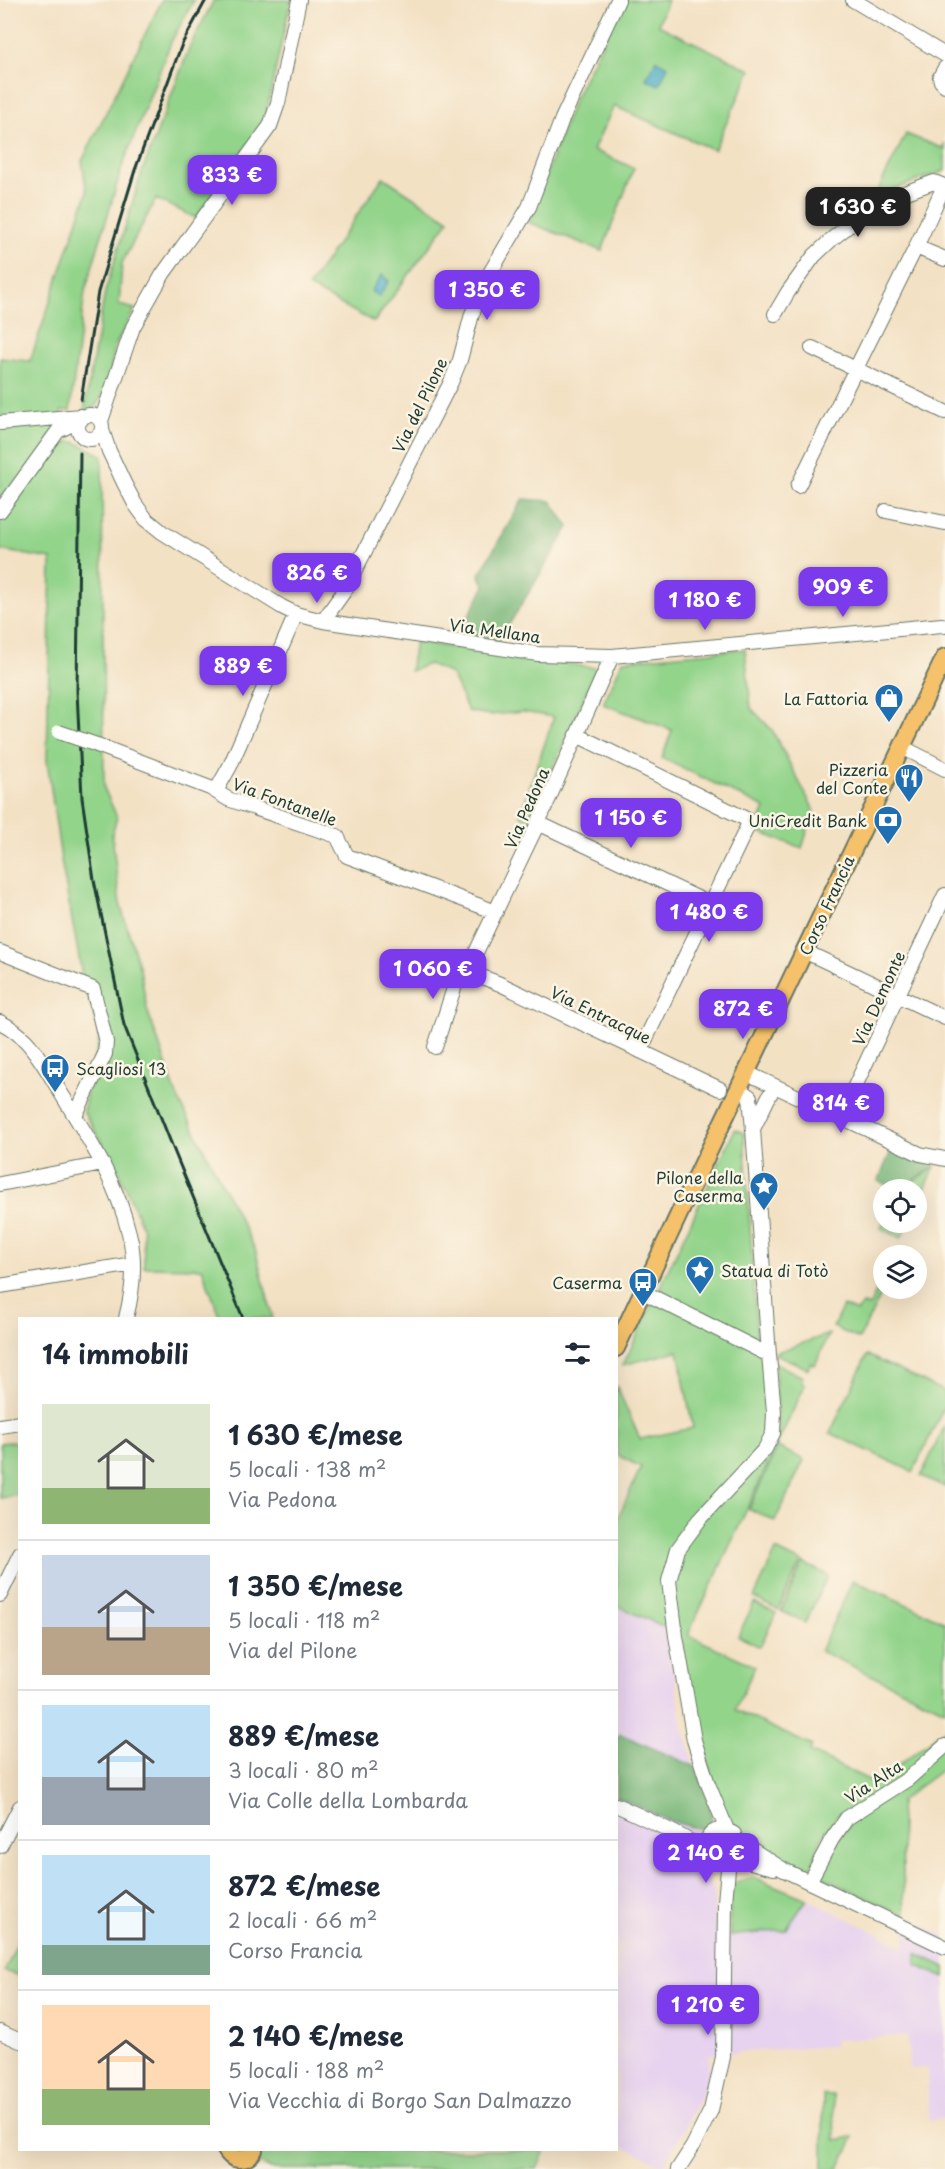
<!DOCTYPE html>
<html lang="it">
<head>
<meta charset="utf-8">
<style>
	:root { --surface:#fff; --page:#f2f2f3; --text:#1f2937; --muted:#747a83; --line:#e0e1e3; --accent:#7c3aed }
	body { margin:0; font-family:"Playpen Sans",sans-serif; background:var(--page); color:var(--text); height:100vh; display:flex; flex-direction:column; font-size:22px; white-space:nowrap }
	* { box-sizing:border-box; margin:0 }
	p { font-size:20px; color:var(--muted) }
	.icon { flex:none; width:33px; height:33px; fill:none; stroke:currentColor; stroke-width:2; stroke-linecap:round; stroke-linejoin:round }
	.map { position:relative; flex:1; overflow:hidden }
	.sheet { position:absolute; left:18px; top:1317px; width:600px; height:834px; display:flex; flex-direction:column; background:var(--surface); border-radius:0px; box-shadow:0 6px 24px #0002 }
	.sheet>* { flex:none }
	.fabs { position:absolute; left:873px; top:1179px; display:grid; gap:12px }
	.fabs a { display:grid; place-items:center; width:54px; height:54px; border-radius:50%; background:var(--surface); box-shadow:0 6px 24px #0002; font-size:30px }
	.price { position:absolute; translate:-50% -51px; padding:0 14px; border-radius:12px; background:var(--accent); color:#fff; font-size:20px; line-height:39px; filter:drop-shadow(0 2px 3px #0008) }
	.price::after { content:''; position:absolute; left:50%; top:36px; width:18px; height:14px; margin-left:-9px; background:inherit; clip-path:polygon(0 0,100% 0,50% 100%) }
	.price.selected { background:#222; color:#fff }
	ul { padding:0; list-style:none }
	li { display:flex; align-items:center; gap:18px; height:150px; padding:0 24px }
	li+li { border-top:2px solid var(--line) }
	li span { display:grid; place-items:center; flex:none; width:168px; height:120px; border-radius:0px; color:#555 }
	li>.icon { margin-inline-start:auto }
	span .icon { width:72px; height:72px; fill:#fffc; stroke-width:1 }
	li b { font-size:26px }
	h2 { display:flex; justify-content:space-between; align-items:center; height:72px; padding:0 24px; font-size:26px }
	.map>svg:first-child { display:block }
	.built { fill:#e7d2ef }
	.green { fill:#93d48b; stroke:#598860; stroke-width:1.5 }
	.forest { fill:#76b677; stroke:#4a7a56; stroke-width:1.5 }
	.water { fill:#46abc6; stroke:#32747d; stroke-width:1.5 }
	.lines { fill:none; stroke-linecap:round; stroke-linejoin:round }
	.minor-casing { stroke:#697666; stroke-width:16 }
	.major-casing { stroke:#697666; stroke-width:20 }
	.minor { stroke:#fff; stroke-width:14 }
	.major { stroke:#f5c16b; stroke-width:16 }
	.rail { stroke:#1f3d34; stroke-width:3 }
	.minor-bridge-casing { stroke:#697666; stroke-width:16; stroke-linecap:butt }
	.minor-bridge { stroke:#fff; stroke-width:14 }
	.labels { text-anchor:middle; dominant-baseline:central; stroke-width:5; stroke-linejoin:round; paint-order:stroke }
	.street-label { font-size:16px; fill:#1f3d34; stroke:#fcf5e5 }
	.poi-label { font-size:16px; fill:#1f3d34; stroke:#fcf5e5; text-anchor:end }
</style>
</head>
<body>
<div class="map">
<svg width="945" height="2169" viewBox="0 0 945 2169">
	<rect width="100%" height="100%" fill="#fcf5e5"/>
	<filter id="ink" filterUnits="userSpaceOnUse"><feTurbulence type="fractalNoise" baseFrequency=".0167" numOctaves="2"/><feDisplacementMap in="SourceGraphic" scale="12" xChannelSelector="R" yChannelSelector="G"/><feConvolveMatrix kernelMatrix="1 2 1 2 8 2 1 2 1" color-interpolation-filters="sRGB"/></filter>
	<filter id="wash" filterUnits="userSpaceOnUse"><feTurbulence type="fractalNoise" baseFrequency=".008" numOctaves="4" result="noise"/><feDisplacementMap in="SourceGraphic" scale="24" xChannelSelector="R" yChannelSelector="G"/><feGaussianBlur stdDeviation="1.35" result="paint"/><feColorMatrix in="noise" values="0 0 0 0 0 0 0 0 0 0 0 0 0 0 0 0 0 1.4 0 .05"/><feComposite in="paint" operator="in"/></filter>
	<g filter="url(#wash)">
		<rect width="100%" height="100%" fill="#f3e1c4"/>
		<path class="built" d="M617 1606 667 1629 682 1723 694 1766 620 1734 617 1740Z
			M616 1797 703 1833 697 1857 714 1891 715 1932 734 1937 786 1930 807 1899 905 1947V1916L945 1935V2118L929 2121 927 2068 909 2069 908 2035 835 2040 834 2046 710 2054 707 2084 664 2166 617 2143Z"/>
		<path class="green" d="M162 0H194L171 42 122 167 85 291 70 411H61L59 441 75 442 102 455 104 788 117 817 112 834 120 904 140 969 147 1009 177 1096 255 1249 273 1318H220L202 1268 144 1267 143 1229 117 1167 83 1111 100 1036 83 980 61 860 47 760 51 559 0 550V358L30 361 87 193 82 161Z
			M214 0H291L264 122 196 218 156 199 122 263 119 305 135 309 115 346 107 389 94 409 84 411 105 292 142 172 190 46Z
			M624 0H668L658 25 751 70 714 150 614 106 593 150 634 168 602 251 528 222 575 97Z
			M906 134 942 148 945 144V171L875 196Z
			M383 177 449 220 374 322 308 287Z
			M415 642 597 668 530 820 520 815 554 717 524 712 489 715 468 711 451 674 429 664 410 671Z
			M745 649 751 708 772 730 814 810 802 848 756 831 765 808 662 758 672 730 603 704 623 660Z
			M735 1129 744 1133 757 1337 762 1341 768 1395 767 1437 775 1447 778 1426 775 1363 803 1377 801 1382 805 1385 688 1635 755 1666 735 1710 812 1746 810 1752 875 1783 945 1729V1767L900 1801 905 1916 820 1876 830 1851 855 1817 839 1813 821 1839 809 1873 754 1847 728 1817 717 1795 693 1717 679 1633 617 1606V1520L641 1467 617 1455 616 1385 640 1439 693 1428 678 1351 623 1365Z
			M935 1167 917 1206 916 1190H900Z
			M883 1222H884L909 1223 901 1238 881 1228Z
			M883 1277 884 1289 859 1339 833 1327 843 1306 857 1312 862 1304 869 1307Z
			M829 1334 815 1365 810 1363 808 1369 774 1353Z
			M867 1355 945 1392V1405L913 1472 830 1433Z
			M945 1425V1487L921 1476Z
			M19 1441V1495L0 1498V1443Z
			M778 1447 804 1460 775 1521 749 1509Z
			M776 1550 801 1562 778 1610 754 1598Z
			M803 1563 828 1575 805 1623 781 1611Z
			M853 1580 945 1622V1710L820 1651Z
			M754 1603 776 1613 760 1647 738 1636Z
			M753 1877 807 1899 786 1930 730 1936V1897L733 1883Z
			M19 1938V1976L5 1971Z
			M916 1953 945 1967V1978L916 1965Z
			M823 2095H833L835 2140 854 2137 839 2168 840 2169H823Z
			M258 2150H545L537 2169H270L253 2160Z"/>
		<path class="forest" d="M523 499 551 501 569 527 499 641 459 634 485 586 479 575Z
			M891 1151 935 1167 900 1189H897L878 1181Z
			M620 1734 694 1766 706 1789 712 1820 704 1829C673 1826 645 1809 617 1797L616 1740Z"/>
		<path class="water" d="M656 60 668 66 659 85 646 79Z
			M382 275 389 281 379 297 371 291Z"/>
	</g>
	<g filter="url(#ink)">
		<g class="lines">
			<g class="minor-casing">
				<path id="minor" d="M853 0 945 55
					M945 68 940 77 941 81 945 85
					M916 247 945 259
					M775 314 788 292 814 256 832 239 877 203 934 182 944 186 916 247 798 486
					M812 348 945 412
					M78 427a12 12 0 1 1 24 0a12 12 0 1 1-24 0Z
					M101 421 133 327 163 274 270 126 278 103 299 0
					M0 423 81 416
					M102 430 109 451 124 483 135 504 146 519 162 532 282 607 296 614 323 621 538 654 612 656 942 625 945 626
					M0 511 58 431 81 420
					M886 511 945 523
					M323 621 345 590 451 382 460 360 472 314 487 278 529 207 562 119 618 0
					M577 735 750 821 640 1051
					M97 745 210 788 228 799 337 836 347 856 496 912
					M902 747 945 769
					M216 791 230 766 296 614
					M538 823 710 904
					M804 951 945 1018
					M0 952 93 989 106 1042 105 1054 75 1116
					M467 971 500 984 720 1089
					M0 1022C10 1027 18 1033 26 1041 41 1057 52 1079 64 1098 90 1141 117 1183 129 1233 136 1260 133 1291 126 1318
					M435 1047 455 985 467 971 538 823 612 656
					M747 1073 920 1154 945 1159
					M841 1116 945 895
					M753 1129 774 1086
					M0 1184 103 1164
					M0 1286 133 1264
					M643 1292 769 1355
					M0 1426 20 1423
					M0 1595 20 1554
					M616 1805C645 1818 673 1831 700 1847 707 1851 711 1859 719 1860 726 1861 731 1858 735 1852
					M727 1830 708 1784 694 1740 676 1636 669 1581 678 1549 700 1519 765 1449 773 1433 774 1412 769 1355 753 1129 750 1097 739 1089
					M737 1840 784 1870 945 1947
					M0 1846 20 1807
					M707 1852C704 1837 712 1828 727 1830L734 1834
					M731 1857 774 1868
					M809 1882 832 1839 847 1818 908 1779 945 1746
					M0 2032 20 2041
					M678 2169 693 2146 711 2110 723 2057 725 1902 729 1858"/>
			</g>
			<g class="major-casing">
				<path id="major" d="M616 1348 695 1180 945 657
					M226 2150C233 2162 247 2162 254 2150"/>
			</g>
			<use href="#minor" class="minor"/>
			<use href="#major" class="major"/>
			<path class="rail" d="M81 400 98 292 135 170 182 44 206 0
				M80 453 77 691 82 798 94 880 124 1025 175 1153 243 1318"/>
			<g class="minor-bridge-casing">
				<path id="minor-bridge" d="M59 732 97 745"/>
			</g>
			<use href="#minor-bridge" class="minor-bridge"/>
		</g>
	</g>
	<defs>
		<g id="shop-pin" transform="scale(1.5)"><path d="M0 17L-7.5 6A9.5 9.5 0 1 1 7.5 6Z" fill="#1f6fb2" stroke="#fcf5e5"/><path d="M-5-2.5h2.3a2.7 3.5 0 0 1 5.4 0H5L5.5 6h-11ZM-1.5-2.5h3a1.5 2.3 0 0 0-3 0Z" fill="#fff"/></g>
		<g id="restaurant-pin" transform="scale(1.5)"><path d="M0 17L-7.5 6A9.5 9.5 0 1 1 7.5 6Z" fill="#1f6fb2" stroke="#fcf5e5"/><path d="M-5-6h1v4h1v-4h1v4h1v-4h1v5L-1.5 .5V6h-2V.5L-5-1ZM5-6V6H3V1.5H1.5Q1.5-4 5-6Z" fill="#fff"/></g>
		<g id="bank-pin" transform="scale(1.5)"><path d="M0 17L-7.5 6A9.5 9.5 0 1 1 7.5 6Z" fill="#1f6fb2" stroke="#fcf5e5"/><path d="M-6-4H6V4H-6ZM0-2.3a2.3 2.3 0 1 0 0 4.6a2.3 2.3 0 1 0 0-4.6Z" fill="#fff"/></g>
		<g id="bus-pin" transform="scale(1.5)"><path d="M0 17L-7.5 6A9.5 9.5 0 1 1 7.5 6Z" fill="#1f6fb2" stroke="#fcf5e5"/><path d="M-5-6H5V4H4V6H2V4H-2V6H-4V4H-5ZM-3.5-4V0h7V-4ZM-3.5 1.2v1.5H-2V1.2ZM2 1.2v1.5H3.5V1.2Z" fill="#fff"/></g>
		<g id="sight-pin" transform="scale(1.5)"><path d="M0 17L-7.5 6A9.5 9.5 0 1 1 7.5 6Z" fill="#1f6fb2" stroke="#fcf5e5"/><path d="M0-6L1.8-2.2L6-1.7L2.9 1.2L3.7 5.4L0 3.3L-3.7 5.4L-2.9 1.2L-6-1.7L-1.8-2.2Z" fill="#fff"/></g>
	</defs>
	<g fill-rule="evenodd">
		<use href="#shop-pin" x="889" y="698"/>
		<use href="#restaurant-pin" x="909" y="778"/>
		<use href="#bank-pin" x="888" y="820"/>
		<use href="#bus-pin" x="55" y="1068"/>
		<use href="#sight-pin" x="764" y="1186"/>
		<use href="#sight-pin" x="700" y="1270"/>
		<use href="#bus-pin" x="643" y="1282"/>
	</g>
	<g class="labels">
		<g class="street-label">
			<text transform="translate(419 405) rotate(-64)">Via del Pilone</text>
			<text transform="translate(495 630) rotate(8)">Via Mellana</text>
			<text transform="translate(285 801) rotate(20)">Via Fontanelle</text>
			<text transform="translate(526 808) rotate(-66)">Via Pedona</text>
			<text transform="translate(826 905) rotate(-65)">Corso Francia</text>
			<text transform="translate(878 998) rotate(-65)">Via Demonte</text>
			<text transform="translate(601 1014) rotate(26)">Via Entracque</text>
			<text transform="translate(873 1781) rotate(-33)">Via Alta</text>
		</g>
		<g class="poi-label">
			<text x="868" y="698">La Fattoria</text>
			<text x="888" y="769">Pizzeria<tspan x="888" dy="18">del Conte</tspan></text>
			<text x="867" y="820">UniCredit Bank</text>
			<text x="76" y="1068" text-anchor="start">Scagliosi 13</text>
			<text x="743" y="1177">Pilone della<tspan x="743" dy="18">Caserma</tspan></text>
			<text x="721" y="1270" text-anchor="start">Statua di Totò</text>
			<text x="622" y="1282">Caserma</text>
		</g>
	</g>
</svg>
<div class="fabs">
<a><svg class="icon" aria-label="locate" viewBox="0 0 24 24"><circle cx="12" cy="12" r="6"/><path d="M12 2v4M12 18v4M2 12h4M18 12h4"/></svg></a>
<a><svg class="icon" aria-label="layers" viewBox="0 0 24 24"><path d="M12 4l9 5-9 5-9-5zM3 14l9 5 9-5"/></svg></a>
</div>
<b class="price" style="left:232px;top:206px">833 €</b>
<b class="price selected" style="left:858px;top:238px">1 630 €</b>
<b class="price" style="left:487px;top:321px">1 350 €</b>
<b class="price" style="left:317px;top:604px">826 €</b>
<b class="price" style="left:843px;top:618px">909 €</b>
<b class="price" style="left:705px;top:631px">1 180 €</b>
<b class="price" style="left:243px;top:697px">889 €</b>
<b class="price" style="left:631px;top:849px">1 150 €</b>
<b class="price" style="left:709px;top:943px">1 480 €</b>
<b class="price" style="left:433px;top:1000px">1 060 €</b>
<b class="price" style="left:743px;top:1040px">872 €</b>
<b class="price" style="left:841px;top:1134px">814 €</b>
<b class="price" style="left:706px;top:1884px">2 140 €</b>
<b class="price" style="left:708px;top:2036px">1 210 €</b>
<section class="sheet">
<h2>14 immobili<svg class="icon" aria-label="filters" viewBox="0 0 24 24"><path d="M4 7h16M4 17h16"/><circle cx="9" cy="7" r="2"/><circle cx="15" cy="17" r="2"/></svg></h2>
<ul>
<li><span style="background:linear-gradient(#dfe7d0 70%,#8fb573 0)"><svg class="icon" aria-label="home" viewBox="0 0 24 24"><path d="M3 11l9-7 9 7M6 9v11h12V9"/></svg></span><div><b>1 630 €/mese</b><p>5 locali · 138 m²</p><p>Via Pedona</p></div></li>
<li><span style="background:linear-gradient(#c9d6e8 60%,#b9a48a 0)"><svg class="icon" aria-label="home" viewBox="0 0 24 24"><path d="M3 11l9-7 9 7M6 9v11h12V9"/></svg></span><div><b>1 350 €/mese</b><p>5 locali · 118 m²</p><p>Via del Pilone</p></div></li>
<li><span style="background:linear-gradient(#bfe0f5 60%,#9aa5b1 0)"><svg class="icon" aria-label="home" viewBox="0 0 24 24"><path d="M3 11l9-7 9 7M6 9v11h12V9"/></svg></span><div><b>889 €/mese</b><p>3 locali · 80 m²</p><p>Via Colle della Lombarda</p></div></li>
<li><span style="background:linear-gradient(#bfe0f5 75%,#7fa58c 0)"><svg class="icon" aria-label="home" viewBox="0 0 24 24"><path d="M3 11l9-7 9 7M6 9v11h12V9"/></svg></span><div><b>872 €/mese</b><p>2 locali · 66 m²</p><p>Corso Francia</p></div></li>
<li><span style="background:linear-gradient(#ffd9b3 70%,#8fb573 0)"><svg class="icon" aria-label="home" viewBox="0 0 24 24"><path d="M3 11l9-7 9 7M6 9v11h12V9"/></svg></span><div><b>2 140 €/mese</b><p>5 locali · 188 m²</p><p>Via Vecchia di Borgo San Dalmazzo</p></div></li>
</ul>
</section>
</div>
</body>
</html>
